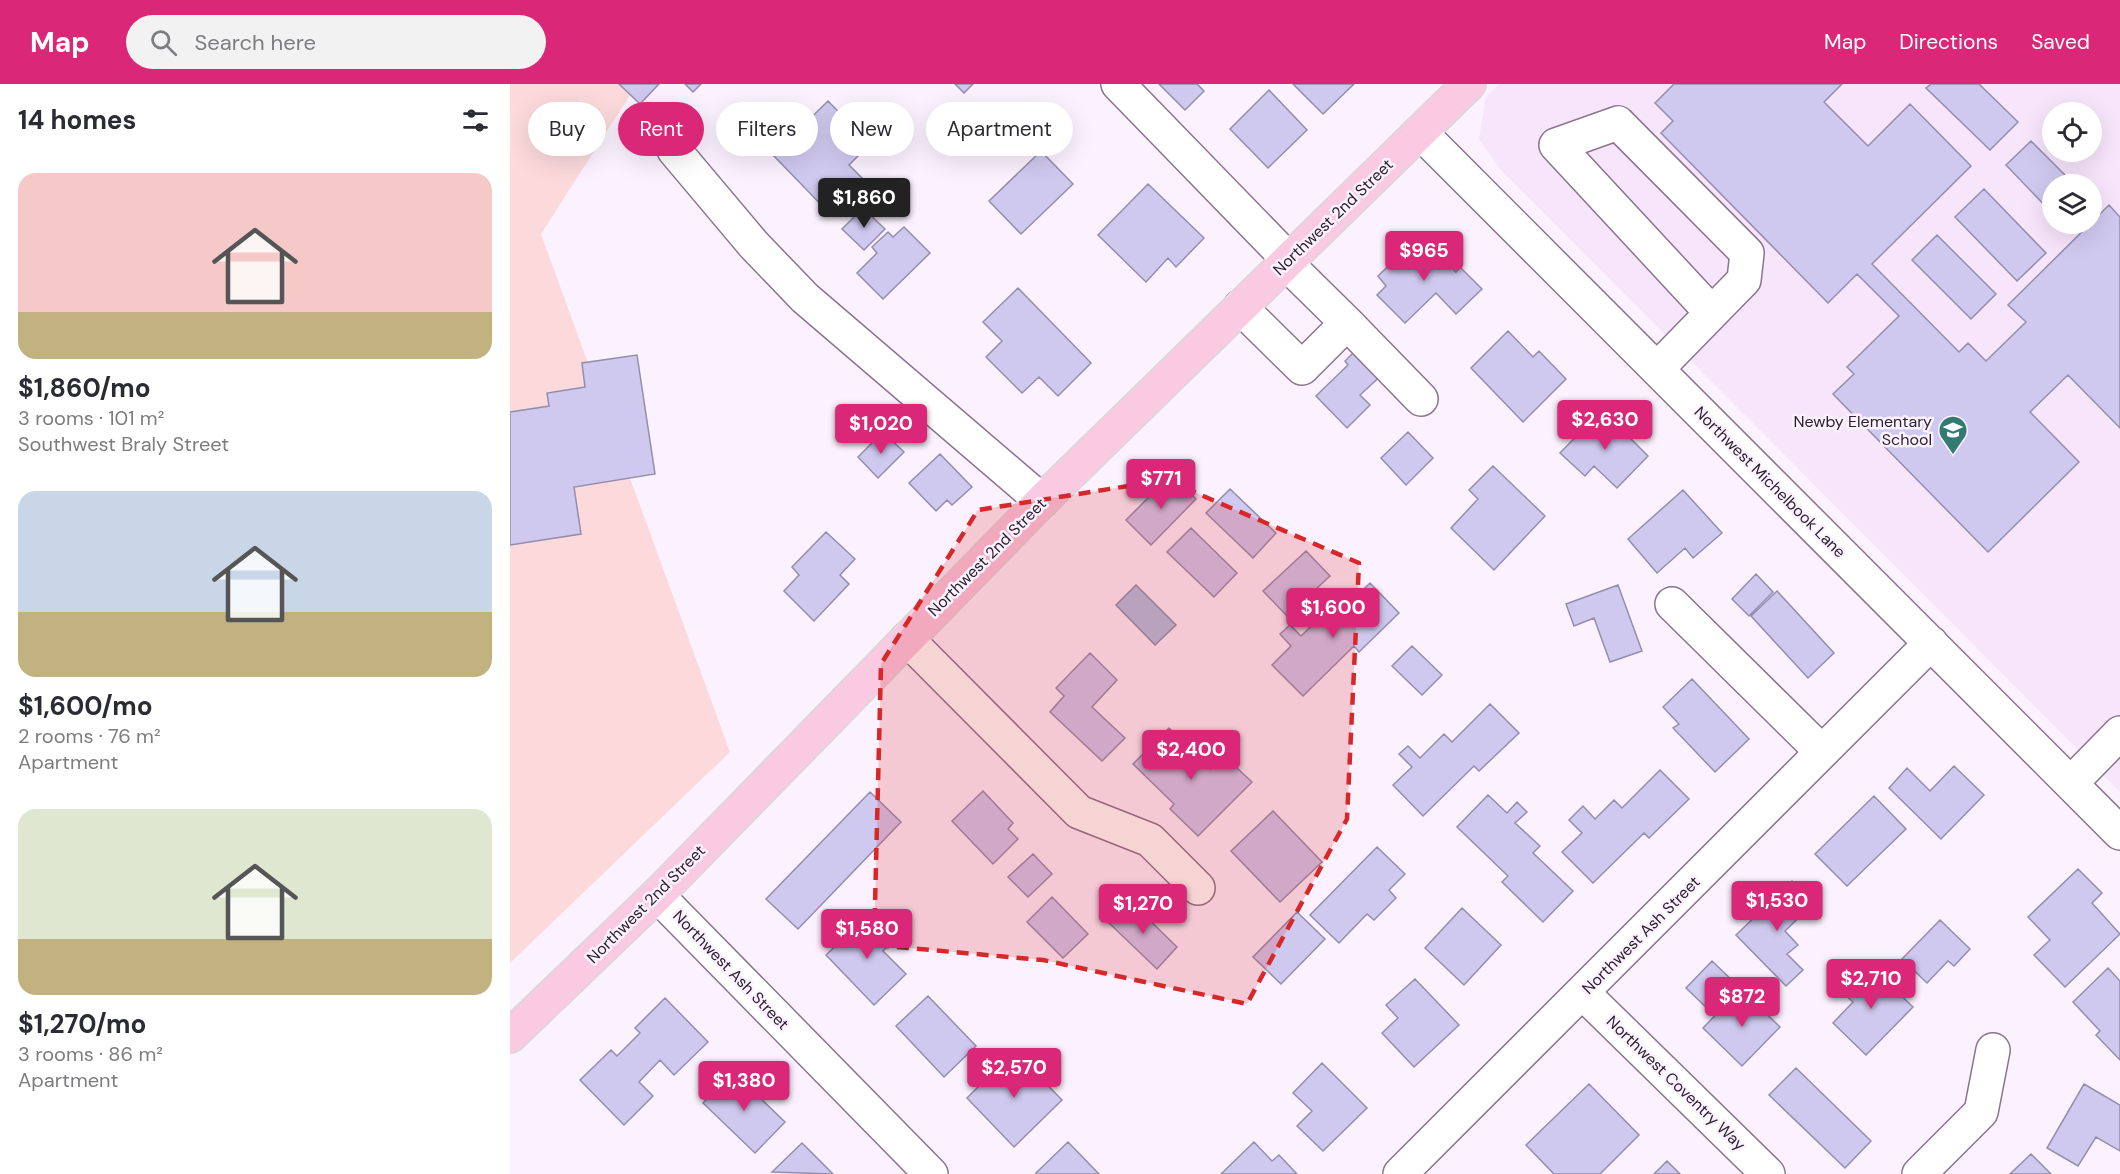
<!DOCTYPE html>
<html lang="en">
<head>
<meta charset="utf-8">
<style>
	:root { --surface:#fff; --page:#f2f2f3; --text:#2b2b33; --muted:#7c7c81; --accent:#db2777 }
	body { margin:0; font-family:"DM Sans",sans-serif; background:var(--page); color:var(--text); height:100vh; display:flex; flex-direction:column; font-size:22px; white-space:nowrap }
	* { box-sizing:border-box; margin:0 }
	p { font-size:20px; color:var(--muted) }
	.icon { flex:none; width:33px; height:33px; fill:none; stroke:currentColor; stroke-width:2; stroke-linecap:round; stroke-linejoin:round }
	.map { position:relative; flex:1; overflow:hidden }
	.details { display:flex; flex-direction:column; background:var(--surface); width:510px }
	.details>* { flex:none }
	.hud { position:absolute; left:18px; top:18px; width:570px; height:54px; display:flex; gap:12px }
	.tools { position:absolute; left:1532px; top:18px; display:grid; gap:12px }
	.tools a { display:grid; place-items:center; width:60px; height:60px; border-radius:50%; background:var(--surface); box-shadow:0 6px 24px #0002; font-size:30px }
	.price { position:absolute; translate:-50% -51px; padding:0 14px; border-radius:6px; background:var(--accent); color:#fff; font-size:20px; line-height:39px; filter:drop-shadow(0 2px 3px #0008) }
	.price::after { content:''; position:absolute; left:50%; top:36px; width:18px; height:14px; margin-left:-9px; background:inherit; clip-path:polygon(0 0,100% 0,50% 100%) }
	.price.current { background:#222; color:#fff }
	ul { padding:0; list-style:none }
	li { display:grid; align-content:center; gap:12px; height:318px; padding:0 18px }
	li span { display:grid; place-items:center; height:186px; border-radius:18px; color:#555 }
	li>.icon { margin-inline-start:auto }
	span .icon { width:108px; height:108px; fill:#fffc; stroke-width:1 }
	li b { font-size:26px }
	h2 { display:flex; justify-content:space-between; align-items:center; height:72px; padding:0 18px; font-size:26px }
	.chip { padding:0 21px; border-radius:27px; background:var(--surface); box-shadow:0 6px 24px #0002; font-size:21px; line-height:54px }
	.chip.current { background:var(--accent); color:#fff }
	header { display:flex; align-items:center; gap:36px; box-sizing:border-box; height:84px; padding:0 30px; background:var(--accent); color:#fff }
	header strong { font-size:28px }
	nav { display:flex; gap:33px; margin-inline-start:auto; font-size:21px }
	.search { width:420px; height:54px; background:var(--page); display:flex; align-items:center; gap:15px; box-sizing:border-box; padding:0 21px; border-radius:33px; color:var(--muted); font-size:22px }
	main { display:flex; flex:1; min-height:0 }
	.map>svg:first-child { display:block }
	.built { fill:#f7e5fb; fill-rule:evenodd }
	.green { fill:#fcdadc }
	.water { fill:#b1c1e3; stroke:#8991ac; stroke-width:1.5 }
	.building { fill:#d0c9ef; stroke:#938dae; stroke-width:1.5 }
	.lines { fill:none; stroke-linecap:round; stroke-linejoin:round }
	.minor-casing { stroke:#8a748f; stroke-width:36 }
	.major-casing { stroke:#d9d7d9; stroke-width:36 }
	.minor { stroke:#fff; stroke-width:33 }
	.major { stroke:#facae3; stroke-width:33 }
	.marked { fill:#d62828; fill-opacity:0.2; stroke:#d62828; stroke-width:4.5; stroke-dasharray:12 8; stroke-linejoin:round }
	.labels { text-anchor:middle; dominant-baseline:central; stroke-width:5; stroke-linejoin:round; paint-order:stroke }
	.street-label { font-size:16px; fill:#2b222d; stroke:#fcf2ff }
	.poi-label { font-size:16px; fill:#2b222d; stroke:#fcf2ff; text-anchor:end }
</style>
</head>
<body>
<header>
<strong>Map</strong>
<div class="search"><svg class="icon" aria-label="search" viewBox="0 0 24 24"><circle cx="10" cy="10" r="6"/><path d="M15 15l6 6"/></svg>Search here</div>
<nav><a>Map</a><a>Directions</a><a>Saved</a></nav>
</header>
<main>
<section class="details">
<h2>14 homes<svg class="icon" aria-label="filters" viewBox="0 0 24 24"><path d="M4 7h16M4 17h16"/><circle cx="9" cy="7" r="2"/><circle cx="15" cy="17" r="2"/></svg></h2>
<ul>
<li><span style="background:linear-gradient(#f6c9c9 75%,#c2b280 0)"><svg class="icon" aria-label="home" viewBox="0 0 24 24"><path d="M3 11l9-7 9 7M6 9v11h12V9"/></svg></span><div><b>$1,860/mo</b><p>3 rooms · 101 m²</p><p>Southwest Braly Street</p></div></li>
<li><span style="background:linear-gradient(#c9d6e8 65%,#c2b280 0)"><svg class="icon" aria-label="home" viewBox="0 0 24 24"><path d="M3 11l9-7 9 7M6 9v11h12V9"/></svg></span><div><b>$1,600/mo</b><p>2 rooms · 76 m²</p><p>Apartment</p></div></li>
<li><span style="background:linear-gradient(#dfe7d0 70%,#c2b280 0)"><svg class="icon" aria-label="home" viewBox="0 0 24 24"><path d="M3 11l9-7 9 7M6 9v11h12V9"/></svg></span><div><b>$1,270/mo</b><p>3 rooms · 86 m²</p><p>Apartment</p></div></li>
</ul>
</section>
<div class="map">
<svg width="1610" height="1090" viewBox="0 0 1610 1090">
	<rect width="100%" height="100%" fill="#fcf2ff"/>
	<path class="built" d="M989 0H1610V708L990 85 969 55 976 13ZM1542 28H1581V68H1542ZM1542 100H1581V140H1542Z"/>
	<path class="green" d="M0 0H127L31 150 220 668 0 879Z"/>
	<path class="water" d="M626 501 666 541 645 561 606 521Z"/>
	<path class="building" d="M109 0H149L130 20Z
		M175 0H191L183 8Z
		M445 0H463L454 9Z
		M649 0H687L694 7 675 26Z
		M783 0H844L813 30Z
		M1164 0H1332L1314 18 1358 62 1400 20 1461 82 1362 180 1449 268 1458 259 1476 277 1516 238 1498 221 1599 121 1610 133V344L1558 291 1520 328 1569 378 1478 468 1323 310 1344 290 1337 283 1389 232 1347 190 1318 219 1151 49 1163 37 1145 19Z
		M1421 0H1469L1508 38 1480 66 1416 4Z
		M759 6 797 46 758 84 720 45Z
		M318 17 360 60 339 81 355 97 321 131 263 71Z
		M1521 57 1564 100H1542V129L1496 81Z
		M531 67 563 100 511 150 479 117Z
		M638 100 694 154 666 183 658 174 636 198 588 151Z
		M1474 105 1536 169 1507 197 1445 133Z
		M353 124 375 145 354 166 332 145Z
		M394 143 420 169 373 215 347 189 367 169 362 163 378 148 383 153Z
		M910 151 946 188 950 183 972 205 946 230 926 209 895 239 867 211 876 202 868 192Z
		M1427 151 1486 210 1461 235 1402 176Z
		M508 204 581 279 548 312 529 293 512 309 476 273 492 257 473 238Z
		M998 247 1023 273 1029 267 1056 295 1013 338 961 284Z
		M850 262 875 288 850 311 860 321 837 344 806 312 838 281 835 277Z
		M127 271 145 390 64 403 71 450 0 461V328L39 322 37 309 75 303 72 279Z
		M1092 326 1138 372 1107 404 1084 382 1075 392 1050 369Z
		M373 348 394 368 368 394 348 373Z
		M898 348 923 374 896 401 871 374Z
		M430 370 462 403 442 421 437 416 426 427 399 399Z
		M983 382 1035 432 984 486 941 444 968 415 959 406Z
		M661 391 686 415 641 461 616 436Z
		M720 405 766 449 743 474 696 429Z
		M1173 406 1212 449 1183 474 1175 464 1147 489 1118 455Z
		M681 444 727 489 704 513 657 468Z
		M316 448 345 475 330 491 339 500 304 537 274 507 289 491 282 483Z
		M796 467 820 492 777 532 753 507Z
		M1246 490 1263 508 1239 532 1222 515Z
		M860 499 889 529 849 568 844 562 793 612 762 581 781 562 770 550 780 541 791 552 815 529 821 537Z
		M1108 501 1132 567 1100 578 1084 534 1064 542 1056 520Z
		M1267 507 1324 569 1298 594 1241 532Z
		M902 562 932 591 912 611 882 582Z
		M580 569 607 596 582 623 615 654 592 677 540 628 554 612 546 604Z
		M1182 595 1239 655 1205 688 1163 644 1169 640 1153 623Z
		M980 620 1009 649 969 687 964 682 913 732 883 701 902 683 889 670 898 662 910 674 934 650 942 658Z
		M659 644 700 685 713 671 742 698 688 752 660 725 664 720 623 680Z
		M1444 682 1474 711 1431 755 1379 704 1397 684 1420 707Z
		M1150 686 1179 715 1139 754 1134 749 1083 799 1052 768 1072 749 1059 736 1073 722 1085 735 1104 716 1112 724Z
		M473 707 503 739 498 745 508 755 483 780 442 737Z
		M360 708 391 738 288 845 256 815Z
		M978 711 997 729 1007 718 1017 728 1005 739 1030 762 1023 769 1063 807 1033 838 992 798 998 792 947 743Z
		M1364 712 1396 745 1337 802 1305 770Z
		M763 727 812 778 770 818 721 767Z
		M867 763 895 790 879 806 886 814 864 836 857 830 829 859 800 831Z
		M523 770 542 790 518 813 498 793Z
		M1568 785 1592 809 1582 819 1610 850 1555 903 1524 871 1540 856 1518 833Z
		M1282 797 1304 819 1275 847 1288 861 1277 870 1293 886 1276 902 1226 851Z
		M542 813 578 850 553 874 517 838Z
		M620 817 667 863 647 885 599 839Z
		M952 824 991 861 954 901 915 864Z
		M787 828 815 855 771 900 743 873Z
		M358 831 383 857 373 867 396 890 364 921 316 871Z
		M1430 836 1460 865 1444 882 1438 877 1417 899 1392 875Z
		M1202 877 1227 901 1201 928 1176 904Z
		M1358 880 1403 923 1356 971 1323 939 1343 918 1331 907Z
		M1598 884 1610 897V976L1586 951 1590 947 1563 918Z
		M905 895 949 941 904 983 872 949 888 934 876 921Z
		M1231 905 1270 943 1232 982 1193 944Z
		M418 912 466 962 434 993 386 942Z
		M155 914 198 958 164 991 150 976 129 998 143 1012 114 1041 70 996 101 966 107 972 130 949 125 944Z
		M504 967 552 1016 504 1063 457 1014Z
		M812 979 857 1024 813 1067 787 1042 802 1027 783 1009Z
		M1286 984 1361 1057 1335 1084 1259 1011Z
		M223 988 275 1038 245 1069 193 1019Z
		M1079 1000 1129 1051 1090 1090H1044L1016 1061Z
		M1574 1000 1610 1021V1067L1586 1053 1568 1082 1537 1064Z
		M558 1058 589 1090H527L526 1089Z
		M744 1058 762 1077 769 1071 787 1090H711Z
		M292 1059 323 1090 262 1088Z
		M1521 1070 1541 1090H1500Z
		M1157 1077 1170 1090H1144Z"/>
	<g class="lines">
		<g class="minor-casing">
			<path id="minor" d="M608 0 779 176
				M910 48 1610 749
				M164 66 244 161 295 214 532 417
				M730 223 792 284 837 239 776 179
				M837 239 911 315
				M1147 285 1234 196 1237 169 1108 39 1046 61 1201 228
				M1162 520 1312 668
				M397 555 569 728 640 756 688 804
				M1561 699 1610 649
				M147 811 421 1090
				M1073 909 1258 1090
				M890 1090 1421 559
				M1409 1090 1471 1028 1483 966"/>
		</g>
		<g class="major-casing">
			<path id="major" d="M0 952 147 811 532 417 959 0"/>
		</g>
		<use href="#minor" class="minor"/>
		<use href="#major" class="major"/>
	</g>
	<path class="marked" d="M656 396 849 479 837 735 737 920 533 876 364 861 371 580 468 426Z"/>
	<defs>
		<g id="school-pin" transform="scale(1.5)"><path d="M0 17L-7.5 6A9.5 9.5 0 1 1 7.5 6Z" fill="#327a73" stroke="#fcf2ff"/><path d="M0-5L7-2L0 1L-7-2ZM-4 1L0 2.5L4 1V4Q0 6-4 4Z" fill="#fff"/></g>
	</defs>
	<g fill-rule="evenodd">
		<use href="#school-pin" x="1443" y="346"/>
	</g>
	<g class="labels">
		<g class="street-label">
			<text transform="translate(823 133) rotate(-44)">Northwest 2nd Street</text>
			<text transform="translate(1260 398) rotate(45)">Northwest Michelbook Lane</text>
			<text transform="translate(477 473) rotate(-45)">Northwest 2nd Street</text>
			<text transform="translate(136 820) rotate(-45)">Northwest 2nd Street</text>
			<text transform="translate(1131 851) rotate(-45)">Northwest Ash Street</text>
			<text transform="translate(221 886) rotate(46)">Northwest Ash Street</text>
			<text transform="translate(1166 999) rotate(44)">Northwest Coventry Way</text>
		</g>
		<g class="poi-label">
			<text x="1422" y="337">Newby Elementary<tspan x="1422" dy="18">School</tspan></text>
		</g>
	</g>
</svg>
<div class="tools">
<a><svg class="icon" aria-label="locate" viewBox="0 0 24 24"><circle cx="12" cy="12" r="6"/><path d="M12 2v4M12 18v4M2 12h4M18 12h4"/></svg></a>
<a><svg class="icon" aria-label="layers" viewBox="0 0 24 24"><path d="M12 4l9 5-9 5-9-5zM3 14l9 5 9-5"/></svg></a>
</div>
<b class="price current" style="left:354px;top:145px">$1,860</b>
<b class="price" style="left:914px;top:198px">$965</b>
<b class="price" style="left:1095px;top:367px">$2,630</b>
<b class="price" style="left:371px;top:371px">$1,020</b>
<b class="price" style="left:651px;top:426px">$771</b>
<b class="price" style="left:823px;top:555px">$1,600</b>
<b class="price" style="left:681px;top:697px">$2,400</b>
<b class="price" style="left:1267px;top:848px">$1,530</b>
<b class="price" style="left:633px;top:851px">$1,270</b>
<b class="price" style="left:357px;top:876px">$1,580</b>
<b class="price" style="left:1361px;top:926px">$2,710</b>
<b class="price" style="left:1232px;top:944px">$872</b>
<b class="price" style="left:504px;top:1015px">$2,570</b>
<b class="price" style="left:234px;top:1028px">$1,380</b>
<div class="hud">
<a class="chip">Buy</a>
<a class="chip current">Rent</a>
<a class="chip">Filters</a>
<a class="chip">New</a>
<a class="chip">Apartment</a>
</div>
</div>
</main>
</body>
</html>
